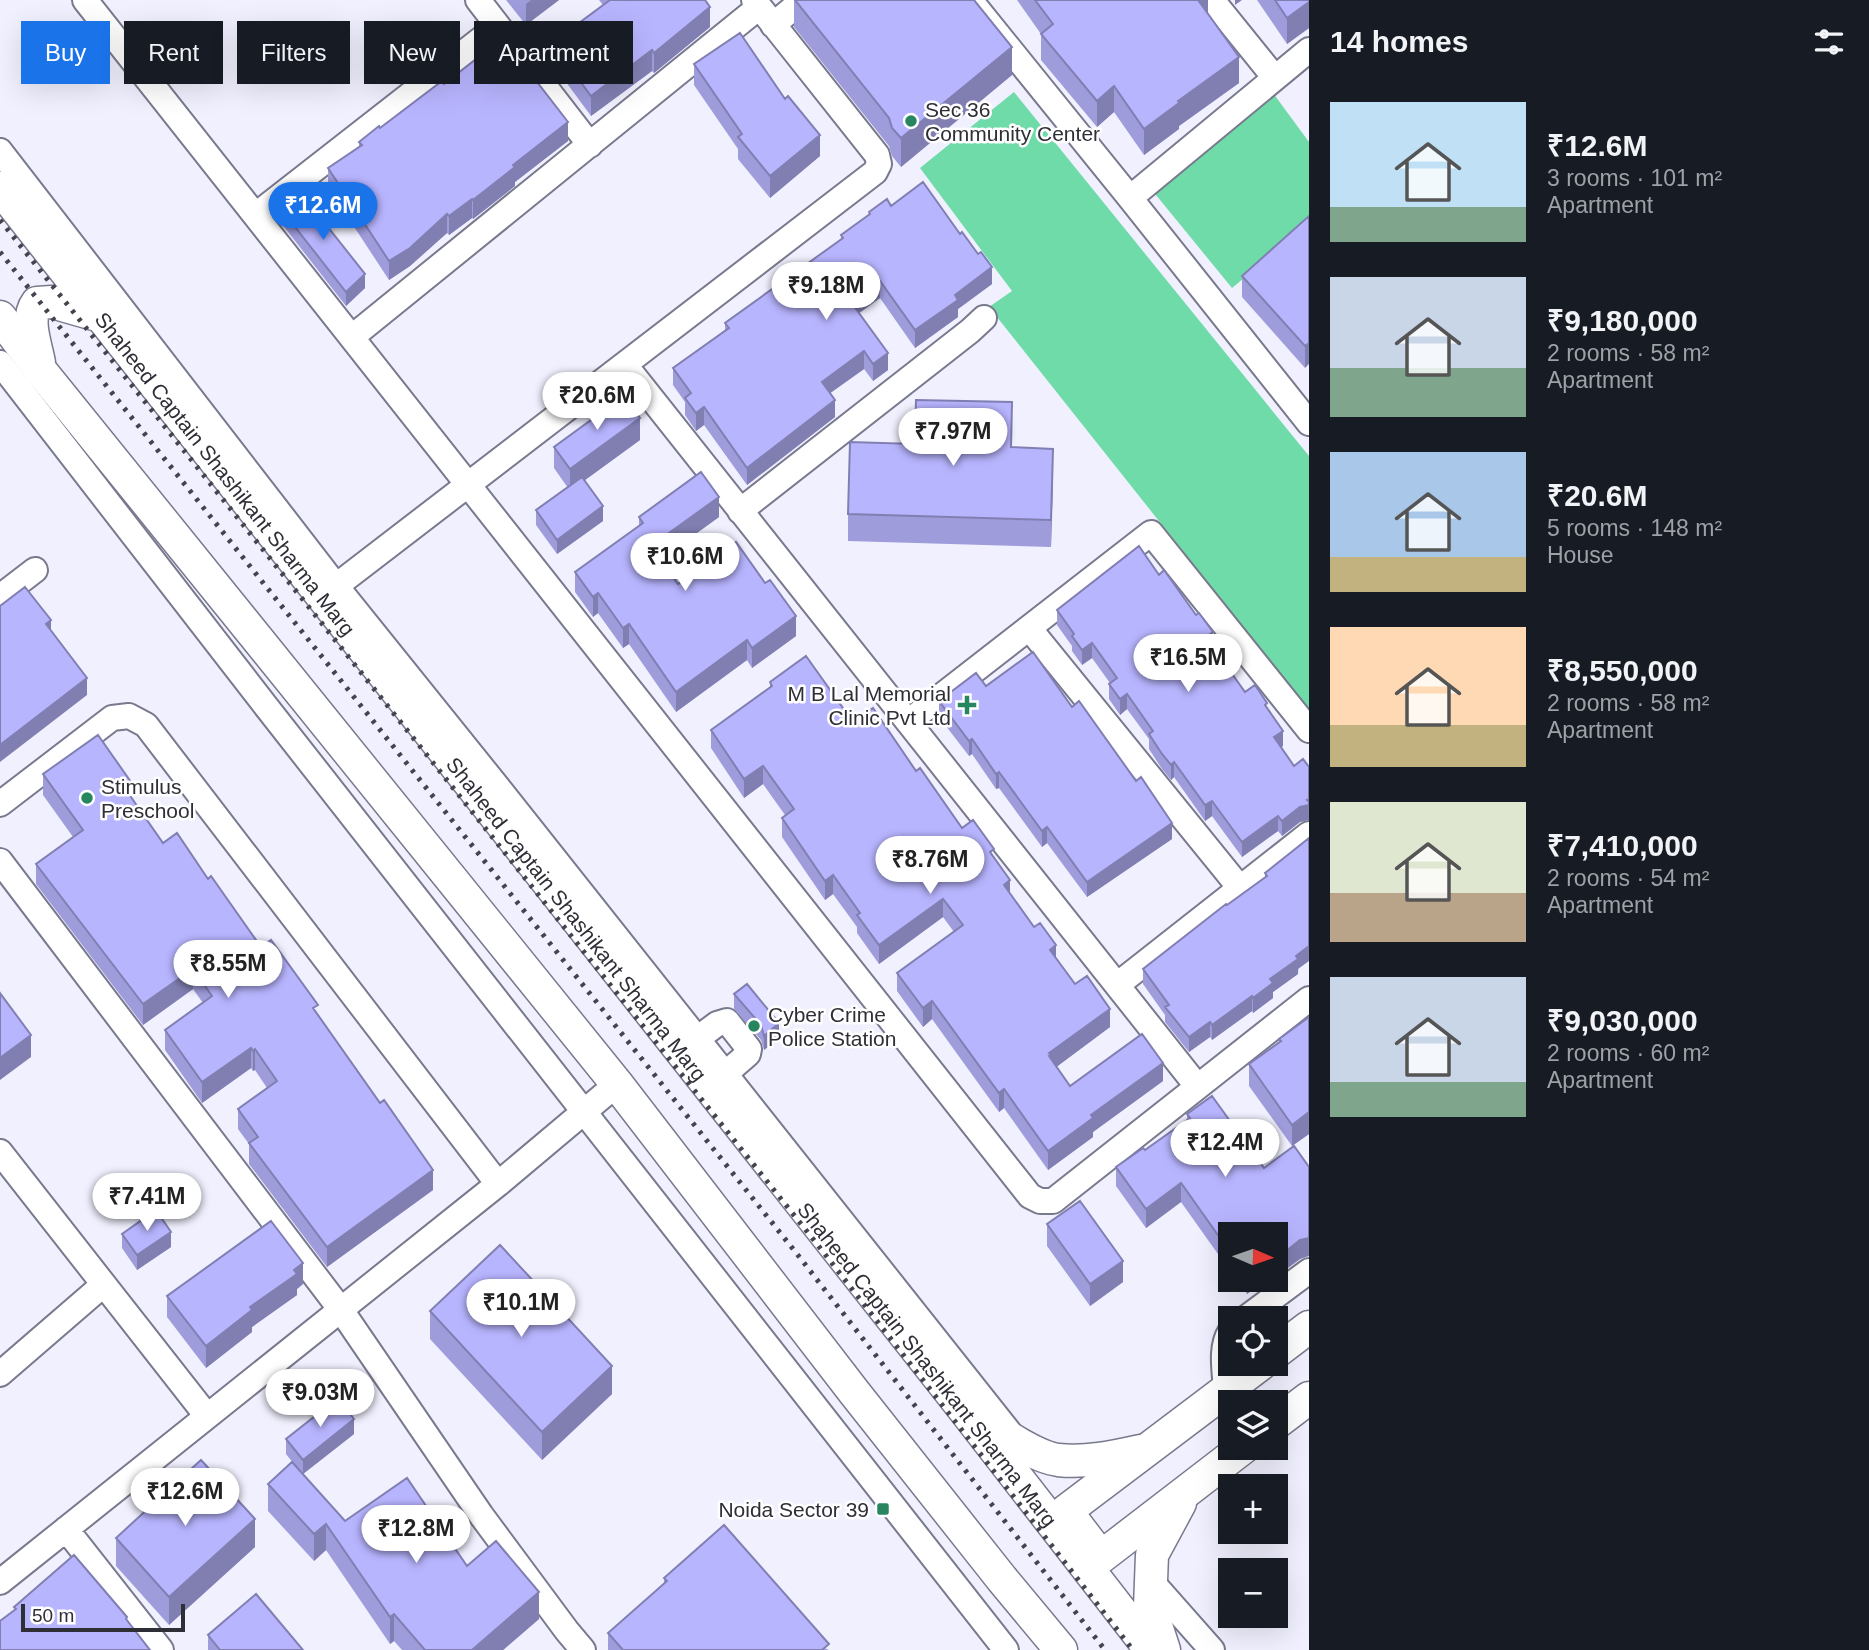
<!DOCTYPE html>
<html lang="en">
<head>
<meta charset="utf-8">
<style>
	:root { --surface:#171b24; --page:#242831; --text:#f1f3f6; --muted:#9ea1a6; --accent:#1a73e8 }
	body { margin:0; font-family:Arial,sans-serif; background:var(--page); color:var(--text); height:100vh; display:flex; flex-direction:column; font-size:26px; white-space:nowrap }
	* { box-sizing:border-box; margin:0 }
	p { font-size:23px; color:var(--muted) }
	.icon { flex:none; width:38px; height:38px; fill:none; stroke:currentColor; stroke-width:2; stroke-linecap:round; stroke-linejoin:round }
	.map { position:relative; flex:1; overflow:hidden }
	.details { display:flex; flex-direction:column; background:var(--surface); width:560px }
	.details>* { flex:none }
	.guide { position:absolute; left:21px; top:21px; width:665px; height:63px; display:flex; gap:14px }
	.needle { width:46px; rotate:92deg }
	.buttons { position:absolute; left:1218px; top:1222px; display:grid; gap:14px }
	.buttons a { display:grid; place-items:center; width:70px; height:70px; border-radius:0px; background:var(--surface); box-shadow:0 7px 28px #0002; font-size:35px }
	.scale { position:absolute; left:21px; bottom:18px; width:164px; box-sizing:border-box; padding-left:7px; border:4px solid #2e2e37; border-top:0; font-size:19px; line-height:24px; white-space:nowrap; color:#2e2e37; -webkit-text-stroke:5px #fff; paint-order:stroke }
	.price { position:absolute; translate:-50% -60px; padding:0 16px; border-radius:24px; background:#fff; color:#222; font-size:23px; line-height:46px; filter:drop-shadow(0 2px 4px #0008) }
	.price::after { content:''; position:absolute; left:50%; top:42px; width:21px; height:16px; margin-left:-10px; background:inherit; clip-path:polygon(0 0,100% 0,50% 100%) }
	.price.selected { background:var(--accent); color:#fff }
	ul { padding:0; list-style:none }
	li { display:flex; align-items:center; gap:21px; height:175px; padding:0 21px }
	li span { display:grid; place-items:center; flex:none; width:196px; height:140px; border-radius:0px; color:#555 }
	li>.icon { margin-inline-start:auto }
	span .icon { width:84px; height:84px; fill:#fffc; stroke-width:1 }
	li b { font-size:30px }
	h2 { display:flex; justify-content:space-between; align-items:center; height:84px; padding:0 21px; font-size:30px }
	.chip { padding:0 24px; border-radius:0px; background:var(--surface); box-shadow:0 7px 28px #0002; font-size:24px; line-height:63px }
	.chip.selected { background:var(--accent); color:#fff }
	main { display:flex; flex:1; min-height:0 }
	.map>svg:first-child { display:block }
	.green { fill:#6edba8 }
	.lines { fill:none; stroke-linecap:round; stroke-linejoin:round }
	.minor-casing { stroke:#79798e; stroke-width:28 }
	.major-casing { stroke:#79798e; stroke-width:35 }
	.minor { stroke:#fff; stroke-width:24 }
	.major { stroke:#fff; stroke-width:32 }
	.rail { stroke:#44444e; stroke-width:5; stroke-dasharray:3.5 7; stroke-linecap:butt }
	.wall { fill:#9e9cdb }
	.shaded-wall { fill:#817fb2 }
	.building { fill:#b8b5ff; stroke:#817fb2; stroke-width:2 }
	.poi-dot { fill:#27865f; stroke:#fff; stroke-width:2.5 }
	.labels { text-anchor:middle; dominant-baseline:central; stroke-width:5; stroke-linejoin:round; paint-order:stroke }
	.poi-label { font-size:21px; fill:#2e2e37; stroke:#fff; text-anchor:start }
	.street-label { font-size:21px; fill:#2e2e37; stroke:#fff }
</style>
</head>
<body>
<main>
<div class="map">
<svg width="1309" height="1650" viewBox="0 0 1309 1650">
	<rect width="100%" height="100%" fill="#f0f0fe"/>
	<path class="green" d="M1014 92 1309 456V710L989 307 1012 291 920 168Z
		M1273 93 1309 142V224L1232 288 1147 184Z"/>
	<g class="lines">
		<g class="minor-casing">
			<path id="minor" d="M85 0 1030 1196 1040 1201H1053L1309 999
				M478 0 590 145
				M970 0 1130 198 1309 423
				M1212 0 1275 78
				M773 25 803 0
				M0 151 336 586 500 790 1009 1432
				M1130 198 1309 50
				M256 215 498 26
				M352 337 759 7
				M0 363 265 705 1006 1650
				M625 365 1197 1086
				M740 511 970 331 984 318
				M323 596 875 172 879 164 877 155 754 0
				M0 597 35 570
				M1029 628 1240 888
				M908 722 1151 533 1309 730
				M0 804 112 718 129 716 146 725 498 1184
				M0 861 341 1310 481 1515 567 1631 583 1650
				M1117 985 1309 834
				M697 1039 717 1024 727 1021 749 1049 748 1054 725 1074
				M0 1152 207 1416
				M1246 1318 1309 1271
				M0 1374 103 1285
				M1226 1390C1225 1372 1220 1348 1230 1332
				M66 1529 161 1650
				M1151 1581 1212 1650
				M0 1582 498 1184 617 1084"/>
		</g>
		<g class="major-casing">
			<g id="major">
				<path id="s1" d="M0 188 963 1408 1151 1650"/>
				<path d="M0 317 41 371 617 1084 854 1392 1002 1579 1061 1650"/>
				<path d="M39 363C36 345 25 319 37 303L52 302 101 316"/>
				<path d="M1276 1352 1309 1327"/>
				<path d="M985 1422C1004 1435 1036 1457 1058 1460 1086 1463 1113 1457 1140 1451"/>
				<path d="M1276 1423 1309 1398"/>
				<path d="M1244 1447 1101 1557 1066 1511 1262 1363"/>
				<path d="M1164 1650 1150 1607 1152 1555 1180 1503"/>
			</g>
		</g>
		<use href="#minor" class="minor"/>
		<use href="#major" class="major"/>
		<path class="rail" d="M0 220 817 1244 1133 1650
			M0 252 797 1254 1105 1650"/>
	</g>
	<path class="wall" d="M506 0H559L526 25Z
		M599 0H705L710 27 654 73 652 71 591 116 552 63V43L603 5Z
		M794 0H974L1012 75 901 167 892 156 889 146 794 27Z
		M1017 0H1208V13L1239 83 1179 126V129L1144 155 1114 112 1097 127 1041 60V34Z
		M1257 0H1309V28L1287 44Z
		M694 64 785 99 820 156 770 198 738 159V149L694 85Z
		M444 84 568 141 515 182V186L473 219 472 218 449 235 447 233 410 266 389 280 328 187V168L359 147V142Z
		M891 206 992 284 958 309V317L915 348 880 298 859 313 888 370 873 381 864 369 830 393 835 417 747 485 704 425 696 431 685 415V402L673 385V368L725 330V323L841 239V235L869 215V212Z
		M281 209 365 288 346 306 281 223Z
		M1309 216 1305 368 1242 297V276Z
		M640 440 585 480 603 521 557 554 536 525V510L568 488 554 468V447Z
		M1011 447 1053 476 1051 547 848 541V514Z
		M639 517H719L661 559 678 584 796 636 752 668 747 660 676 712 629 644 623 648 598 613 593 617 575 592V572L639 526Z
		M1159 575 1245 692 1267 709 1283 746 1281 747 1294 766 1309 767V820L1300 822 1282 836 1278 831 1242 857 1212 816 1205 821 1174 777 1171 780 1162 769 1149 749V739L1127 709 1120 715 1109 699V684L1110 683 1092 658 1082 665 1072 651V646L1057 625V610Z
		M770 682 853 722 916 771 962 828 994 857 1010 894 1075 984 1110 1027 1056 1067 1070 1086 1163 1081 1093 1132V1137L1048 1170 1004 1108 999 1112 932 1019 923 1027 897 991V973L954 932 943 917 879 964 857 933V927L833 894 825 900 782 837V818L785 815 763 784 744 798 711 748V730L770 688Z
		M986 686 1072 707 1172 839 1087 897 1047 843 1042 847 999 788 996 789 972 754 969 756 939 717V701Z
		M43 774 131 798 163 843 208 879 261 947 318 1014 433 1190 327 1267 249 1164V1144L238 1129V1109L267 1088 255 1070 253 1071 251 1068 202 1103 165 1050V1030L203 1003 193 989 143 1025 36 884V864L73 837 43 795Z
		M1309 838 1298 974 1273 992V998L1253 1013 1252 1011 1212 1040 1210 1037 1189 1052 1165 1022V1015L1143 984V969L1265 878V873Z
		M734 994 779 1038 764 1050 761 1040 734 1009Z
		M1309 1017V1134L1292 1146 1249 1086V1064L1279 1043V1039Z
		M1187 1114 1300 1259 1285 1270 1283 1267 1230 1234V1271L1181 1202 1146 1228 1116 1186V1167L1145 1150 1187 1119Z
		M1047 1224 1123 1282 1090 1306 1047 1246Z
		M122 1234 171 1247 137 1270 122 1248Z
		M1236 1279H1267L1247 1294Z
		M303 1284 297 1289V1295L252 1327V1332L206 1368 167 1317V1296Z
		M430 1311 612 1394 542 1460 430 1339Z
		M354 1434 303 1474 345 1521 467 1566 539 1619 503 1650H402L394 1641 390 1644 326 1550 314 1561 268 1511V1484L302 1474 286 1454V1439Z
		M116 1538 255 1547 169 1625 116 1566Z
		M664 1578 829 1650H608V1633L664 1584Z
		M208 1635 303 1650H208Z"/>
	<path class="shaded-wall" d="M531 0H559L526 25V4Z
		M1198 0H1208V18Z
		M1235 0H1242L1235 5Z
		M1309 2V28L1287 44V18Z
		M710 7V27L654 73V53Z
		M1012 47V75L901 167V138Z
		M652 50V71L591 116V96Z
		M1239 57V83L1179 126V129L1144 155V129L1178 101Z
		M1114 86V112L1097 127V101Z
		M568 122V141L515 182V186L473 219V200L513 165Z
		M820 135V156L770 198V176Z
		M472 199V218L449 235V216Z
		M447 214V233L410 266 389 280V261Z
		M992 267V284L958 309V317L915 348V330L955 295Z
		M365 274V288L346 306V292Z
		M880 281V298L851 319V302Z
		M1309 343V364L1305 368V346Z
		M864 351V369L822 399V382Z
		M888 353V370L873 381V364Z
		M835 400V417L747 485V468Z
		M704 407V425L696 431V413Z
		M640 418V440L570 491V469Z
		M1053 449V476L1051 547V520Z
		M719 497V517L651 566V546Z
		M603 506V521L557 554V540Z
		M598 593V613L593 617V597Z
		M796 616V636L752 668V648Z
		M51 620V637L46 624Z
		M629 624V644L623 648V628Z
		M1213 632V647L1206 637Z
		M747 640V660L676 712V692Z
		M1092 643V658L1082 665V650Z
		M87 678V695L0 762V745Z
		M1127 694V709L1120 715V699Z
		M1283 731V746L1274 752V737Z
		M972 739V754L969 756V741Z
		M1174 762V777L1171 780V765Z
		M763 766V784L744 798V779Z
		M999 772V788L996 789V774Z
		M131 782V802L124 787Z
		M1309 799V820L1300 822 1282 836V821Z
		M1212 801V816L1205 821V805Z
		M1278 816V831L1242 857V842Z
		M1172 823V839L1087 897V882Z
		M1047 827V843L1042 847V831Z
		M833 875V894L825 900V881Z
		M1010 880V899L1004 885Z
		M943 899V917L879 964V945Z
		M1056 945V964L1050 950Z
		M1309 946V961L1298 969V974L1273 992V998L1253 1013V998L1270 979 1296 956Z
		M193 969V989L143 1025V1004Z
		M1252 996V1011L1212 1040V1025Z
		M932 1001V1019L923 1027V1008Z
		M1110 1009V1027L1051 1071 1049 1053Z
		M1210 1022V1037L1189 1052V1037Z
		M779 1023V1038L764 1050V1036Z
		M31 1035V1057L0 1080V1058Z
		M251 1048V1068L202 1103V1082Z
		M255 1049V1070L253 1071V1051Z
		M1163 1063V1081L1093 1132V1137L1048 1170V1151L1091 1115Z
		M1004 1089V1108L999 1112V1093Z
		M1309 1112V1134L1292 1146V1125Z
		M433 1170V1190L327 1267V1247Z
		M1181 1183V1202L1146 1228V1209Z
		M171 1232V1247L137 1270V1255Z
		M1309 1238V1256L1300 1259 1285 1270V1252L1300 1240Z
		M1283 1249V1267L1276 1273V1254Z
		M1123 1261V1282L1090 1306V1284Z
		M303 1263V1284L297 1289V1295L252 1327V1332L206 1368V1346L294 1270Z
		M1247 1279H1267L1247 1294Z
		M612 1366V1394L542 1460V1432Z
		M354 1419V1434L303 1474V1460Z
		M255 1519V1547L169 1625V1597Z
		M326 1524V1550L314 1561V1534Z
		M539 1592V1619L503 1650H472Z
		M394 1614V1641L390 1644V1617Z"/>
	<path class="building" d="M610 0H705L710 7 654 53 652 50 591 96 552 43Z
		M795 0H974L1012 47 901 138 892 128 889 118Z
		M1035 0H1198L1239 57 1178 101 1179 103 1144 129 1114 86 1097 101 1041 34 1053 24Z
		M1275 0H1309V2L1287 18Z
		M740 33 785 99 788 96 820 135 770 176 738 137 742 134 694 64Z
		M503 38 568 122 513 165 515 167 473 200 472 199 449 216 447 214 410 248 389 261 328 168 362 145 359 142 379 126 380 128 442 81 444 84Z
		M923 182 960 234 962 232 978 254 981 252 992 267 955 295 958 300 915 330 880 281 851 302 888 353 873 364 864 351 822 382 835 400 747 468 704 407 696 413 685 398 691 393 673 368 729 328 725 323 843 238 841 235 870 214 869 212 887 199 891 206Z
		M301 193 365 274 346 292 281 209Z
		M1309 216V343L1305 346 1242 276Z
		M624 396 640 418 570 469 554 447Z
		M916 400 1012 402 1011 447 1053 449 1051 520 848 514 850 442 915 444Z
		M701 472 719 497 651 546 678 584 736 542 765 583 770 580 796 616 752 648 747 640 676 692 629 624 623 628 598 593 593 597 575 572 643 523 639 517Z
		M582 477 603 506 557 540 536 510Z
		M1139 546 1159 575 1164 570 1196 615 1199 613 1213 632 1206 637 1245 692 1255 685 1267 703 1265 705 1283 731 1274 737 1294 766 1303 759 1309 767V799L1307 800 1309 802V805L1300 807 1282 821 1278 816 1242 842 1212 801 1205 805 1174 762 1171 765 1162 754 1149 734 1153 731 1127 694 1120 699 1109 684 1117 678 1092 643 1082 650 1072 636 1074 634 1057 610Z
		M25 587 51 620 46 624 87 678 0 745V606Z
		M1033 652 1072 707 1079 701 1136 781 1141 777 1172 823 1087 882 1047 827 1042 831 999 772 996 774 972 739 969 741 939 701 976 673 986 686Z
		M806 656 853 722 873 708 916 771 920 768 962 828 973 820 994 849 990 852 1010 880 1004 885 1034 927 1040 923 1056 945 1050 950 1075 984 1087 976 1110 1009 1049 1053 1051 1055 1049 1056 1070 1086 1142 1034 1163 1063 1091 1115 1093 1118 1048 1151 1004 1089 999 1093 932 1001 923 1008 897 973 963 925 943 899 879 945 857 915 860 913 833 875 825 881 782 818 794 809 763 766 744 779 711 730 772 686 770 682Z
		M98 735 131 782 124 787 163 843 177 833 208 879 211 876 261 947 271 940 318 1005 313 1008 380 1103 384 1100 433 1170 327 1247 249 1143 258 1137 238 1109 277 1081 255 1049 253 1051 251 1048 202 1082 165 1030 212 996 193 969 143 1004 36 864 83 830 43 774Z
		M1309 838V946L1296 956 1298 959 1270 979 1273 983 1253 998 1252 996 1212 1025 1210 1022 1189 1037 1165 1007 1169 1005 1143 969 1226 904 1227 905 1267 876 1265 873Z
		M747 984 779 1023 764 1036 761 1025 734 994Z
		M0 993 31 1035 0 1058Z
		M1309 1017V1112L1292 1125 1249 1064 1281 1041 1279 1039Z
		M1212 1096 1264 1168 1294 1146 1309 1167V1238L1300 1240 1285 1252 1283 1249 1276 1254V1234H1230V1252L1181 1183 1146 1209 1116 1167 1143 1148 1145 1150 1190 1118 1187 1114Z
		M1080 1201 1123 1261 1090 1284 1047 1224Z
		M156 1210 171 1232 137 1255 122 1234Z
		M271 1221 303 1263 294 1270 297 1274 250 1307 252 1310 206 1346 167 1296Z
		M500 1245 612 1366 542 1432 430 1311Z
		M338 1398 354 1419 303 1460 286 1439Z
		M201 1460 255 1519 169 1597 116 1538Z
		M292 1462 345 1521 407 1478 467 1566 496 1541 539 1592 472 1650H425L394 1614 390 1617 326 1524 314 1534 268 1484Z
		M724 1525 829 1644 822 1650H623L608 1633 667 1581 664 1578Z
		M74 1555 127 1617 126 1619 150 1650H0V1621L16 1609 14 1607Z
		M256 1594 303 1650H220L208 1635Z"/>
	<g class="poi-dot">
		<circle cx="911" cy="121" r="7"/>
		<path d="M963.5 694.5h7v7h7v7h-7v7h-7v-7h-7v-7h7z"/>
		<circle cx="87" cy="798" r="7"/>
		<circle cx="754" cy="1026" r="7"/>
		<rect x="876" y="1502" width="14" height="14" rx="3.5"/>
	</g>
	<g class="labels">
		<g class="poi-label">
			<text x="925" y="109">Sec 36<tspan x="925" dy="24">Community Center</tspan></text>
			<text x="951" y="693" text-anchor="end">M B Lal Memorial<tspan x="951" dy="24">Clinic Pvt Ltd</tspan></text>
			<text x="101" y="786">Stimulus<tspan x="101" dy="24">Preschool</tspan></text>
			<text x="768" y="1014">Cyber Crime<tspan x="768" dy="24">Police Station</tspan></text>
			<text x="869" y="1509" text-anchor="end">Noida Sector 39</text>
		</g>
		<g class="street-label">
			<text stroke="none"><textPath href="#s1" startOffset="364">Shaheed Captain Shashikant Sharma Marg</textPath></text>
			<text stroke="none"><textPath href="#s1" startOffset="931">Shaheed Captain Shashikant Sharma Marg</textPath></text>
			<text stroke="none"><textPath href="#s1" startOffset="1498">Shaheed Captain Shashikant Sharma Marg</textPath></text>
		</g>
	</g>
</svg>
<div class="buttons">
<a><svg class="needle" viewBox="-14 -14 28 28"><path d="M0-13l5 13h-10z" fill="#e53935"/><path d="M0 13l5-13h-10z" fill="#9ea1a6"/></svg></a>
<a><svg class="icon" aria-label="locate" viewBox="0 0 24 24"><circle cx="12" cy="12" r="6"/><path d="M12 2v4M12 18v4M2 12h4M18 12h4"/></svg></a>
<a><svg class="icon" aria-label="layers" viewBox="0 0 24 24"><path d="M12 4l9 5-9 5-9-5zM3 14l9 5 9-5"/></svg></a>
<a>+</a>
<a>−</a>
</div>
<div class="scale">50 m</div>
<b class="price selected" style="left:323px;top:242px">₹12.6M</b>
<b class="price" style="left:826px;top:322px">₹9.18M</b>
<b class="price" style="left:597px;top:432px">₹20.6M</b>
<b class="price" style="left:953px;top:468px">₹7.97M</b>
<b class="price" style="left:685px;top:593px">₹10.6M</b>
<b class="price" style="left:1188px;top:694px">₹16.5M</b>
<b class="price" style="left:930px;top:896px">₹8.76M</b>
<b class="price" style="left:228px;top:1000px">₹8.55M</b>
<b class="price" style="left:1225px;top:1179px">₹12.4M</b>
<b class="price" style="left:147px;top:1233px">₹7.41M</b>
<b class="price" style="left:521px;top:1339px">₹10.1M</b>
<b class="price" style="left:320px;top:1429px">₹9.03M</b>
<b class="price" style="left:185px;top:1528px">₹12.6M</b>
<b class="price" style="left:416px;top:1565px">₹12.8M</b>
<div class="guide">
<a class="chip selected">Buy</a>
<a class="chip">Rent</a>
<a class="chip">Filters</a>
<a class="chip">New</a>
<a class="chip">Apartment</a>
</div>
</div>
<section class="details">
<h2>14 homes<svg class="icon" aria-label="filters" viewBox="0 0 24 24"><path d="M4 7h16M4 17h16"/><circle cx="9" cy="7" r="2"/><circle cx="15" cy="17" r="2"/></svg></h2>
<ul>
<li><span style="background:linear-gradient(#bfe0f5 75%,#7fa58c 0)"><svg class="icon" aria-label="home" viewBox="0 0 24 24"><path d="M3 11l9-7 9 7M6 9v11h12V9"/></svg></span><div><b>₹12.6M</b><p>3 rooms · 101 m²</p><p>Apartment</p></div></li>
<li><span style="background:linear-gradient(#c9d6e8 65%,#7fa58c 0)"><svg class="icon" aria-label="home" viewBox="0 0 24 24"><path d="M3 11l9-7 9 7M6 9v11h12V9"/></svg></span><div><b>₹9,180,000</b><p>2 rooms · 58 m²</p><p>Apartment</p></div></li>
<li><span style="background:linear-gradient(#a9c7e8 75%,#c2b280 0)"><svg class="icon" aria-label="home" viewBox="0 0 24 24"><path d="M3 11l9-7 9 7M6 9v11h12V9"/></svg></span><div><b>₹20.6M</b><p>5 rooms · 148 m²</p><p>House</p></div></li>
<li><span style="background:linear-gradient(#ffd9b3 70%,#c2b280 0)"><svg class="icon" aria-label="home" viewBox="0 0 24 24"><path d="M3 11l9-7 9 7M6 9v11h12V9"/></svg></span><div><b>₹8,550,000</b><p>2 rooms · 58 m²</p><p>Apartment</p></div></li>
<li><span style="background:linear-gradient(#dfe7d0 65%,#b9a48a 0)"><svg class="icon" aria-label="home" viewBox="0 0 24 24"><path d="M3 11l9-7 9 7M6 9v11h12V9"/></svg></span><div><b>₹7,410,000</b><p>2 rooms · 54 m²</p><p>Apartment</p></div></li>
<li><span style="background:linear-gradient(#c9d6e8 75%,#7fa58c 0)"><svg class="icon" aria-label="home" viewBox="0 0 24 24"><path d="M3 11l9-7 9 7M6 9v11h12V9"/></svg></span><div><b>₹9,030,000</b><p>2 rooms · 60 m²</p><p>Apartment</p></div></li>
</ul>
</section>
</main>
</body>
</html>
